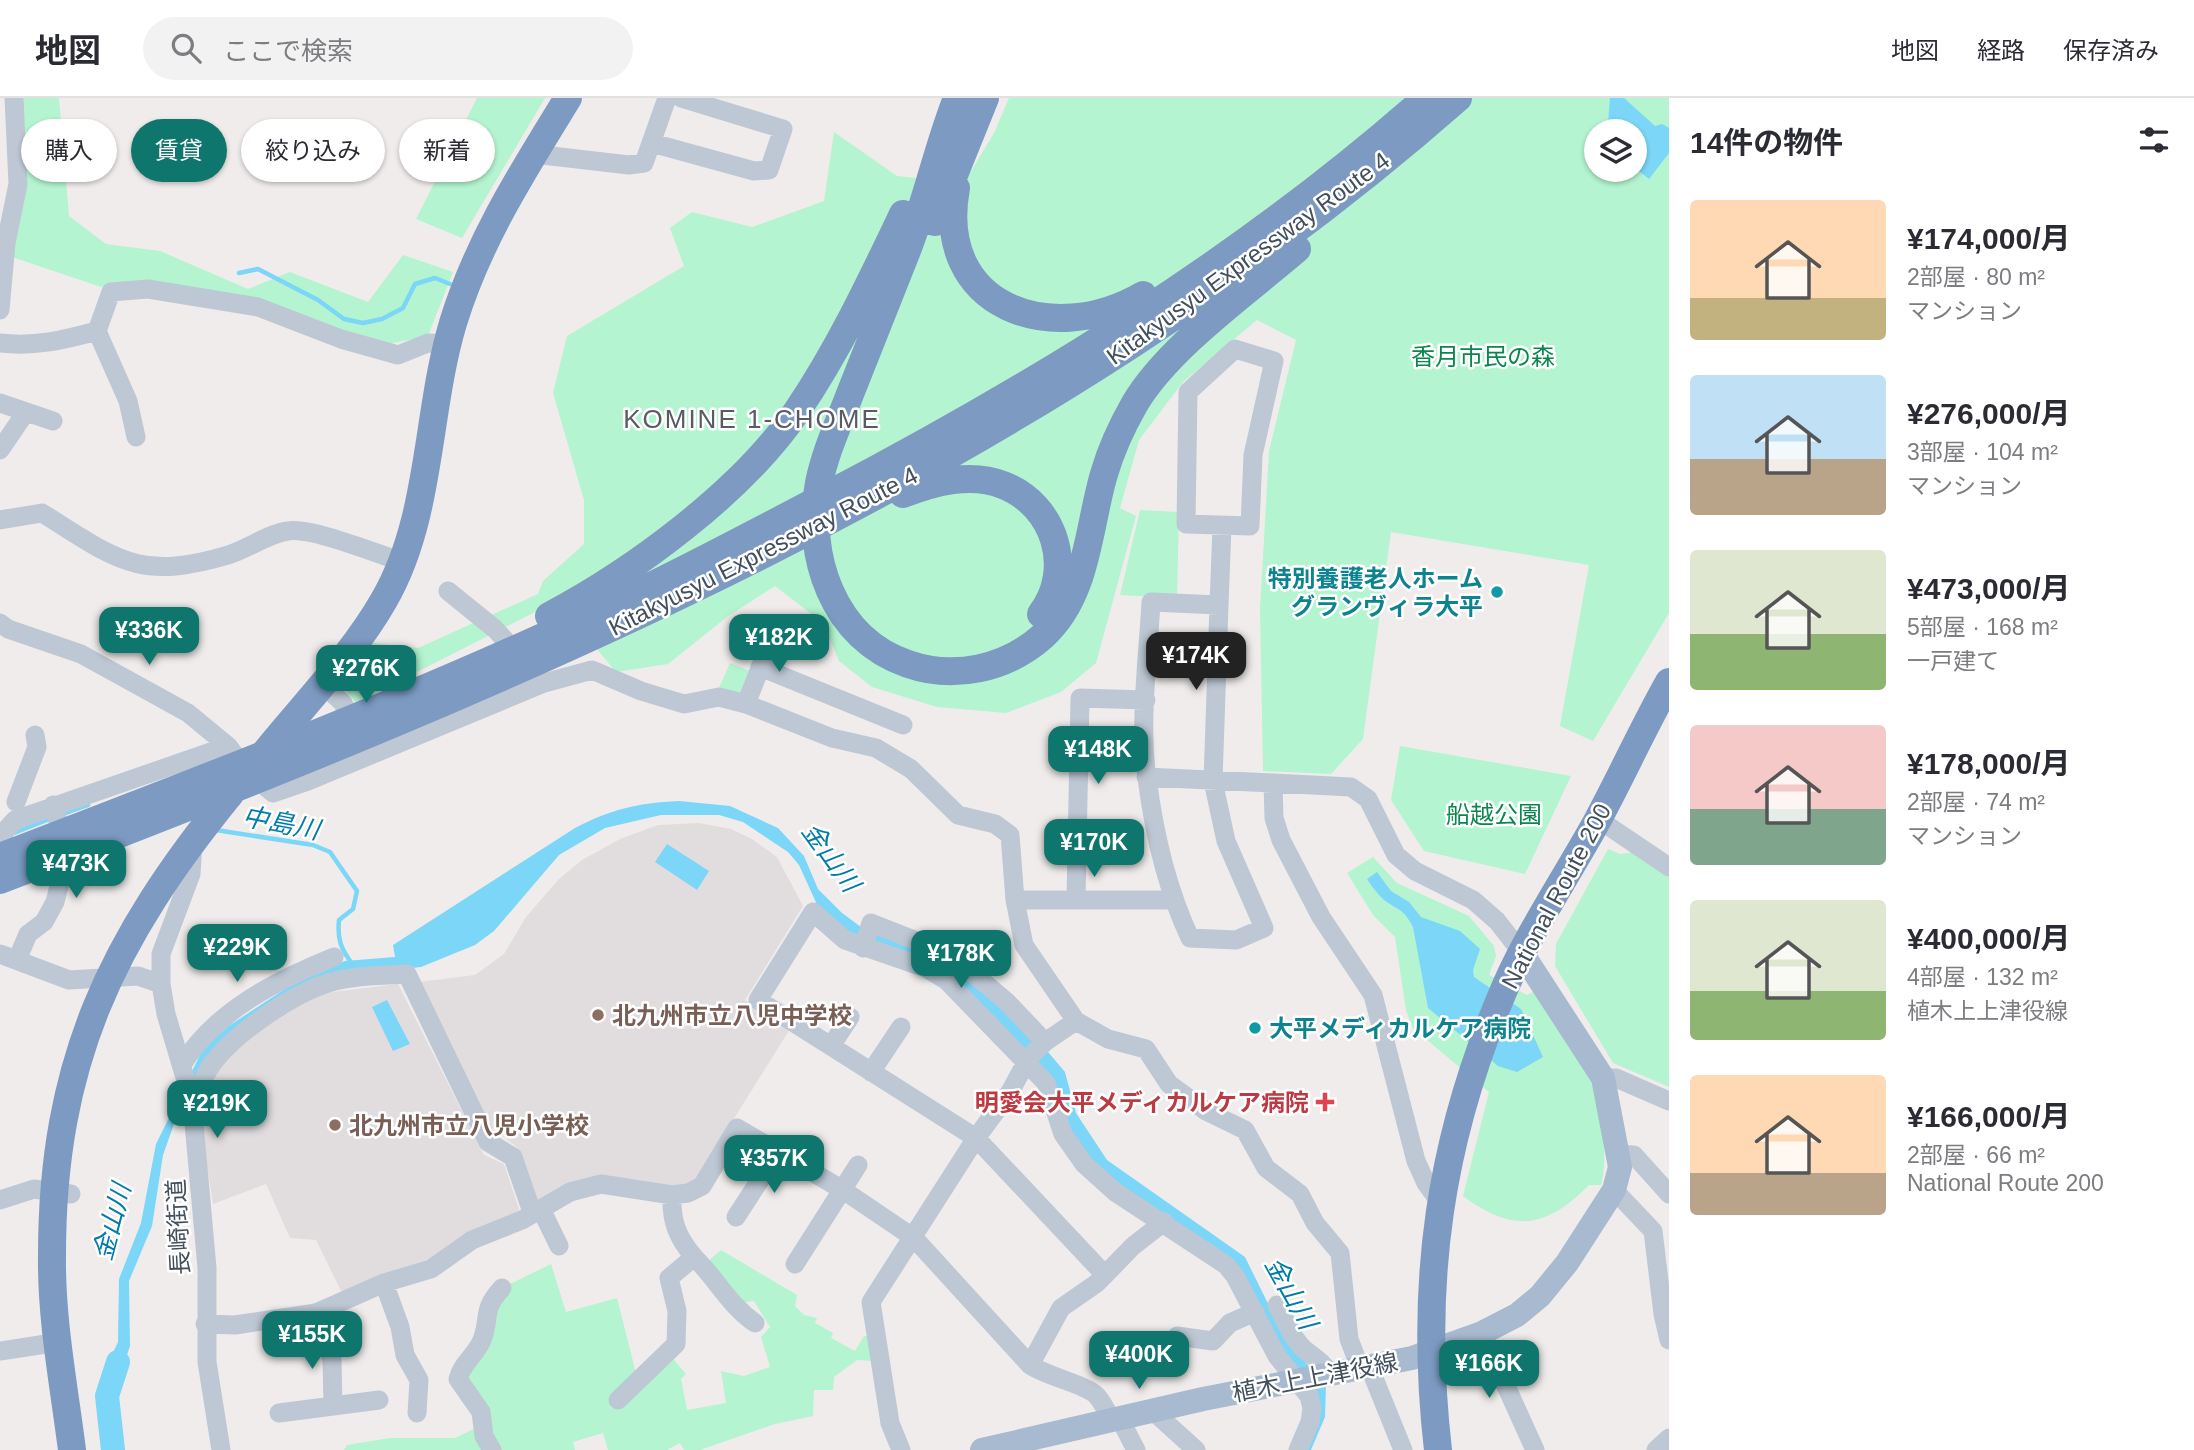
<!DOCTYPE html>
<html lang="ja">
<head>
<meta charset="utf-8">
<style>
	:root { --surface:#fff; --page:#f2f2f3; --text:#2b2b33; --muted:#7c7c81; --line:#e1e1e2; --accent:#0f766e }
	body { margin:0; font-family:Arial,"Noto Sans JP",sans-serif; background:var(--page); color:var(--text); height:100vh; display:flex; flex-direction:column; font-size:26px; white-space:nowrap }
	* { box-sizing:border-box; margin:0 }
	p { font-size:23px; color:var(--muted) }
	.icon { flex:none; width:38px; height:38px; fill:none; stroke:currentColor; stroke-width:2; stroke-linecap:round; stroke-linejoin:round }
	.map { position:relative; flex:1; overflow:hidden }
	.drawer { display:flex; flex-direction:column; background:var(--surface); width:525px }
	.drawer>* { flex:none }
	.top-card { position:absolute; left:21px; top:21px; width:665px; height:63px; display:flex; gap:14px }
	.tools { position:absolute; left:1584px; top:21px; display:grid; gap:14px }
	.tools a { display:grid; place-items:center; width:63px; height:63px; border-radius:50%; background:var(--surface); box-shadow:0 2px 5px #0004; font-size:35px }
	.price { position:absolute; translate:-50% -60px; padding:0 16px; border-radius:14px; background:var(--accent); color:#fff; font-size:23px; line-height:46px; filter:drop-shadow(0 2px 4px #0008) }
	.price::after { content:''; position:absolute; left:50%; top:42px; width:21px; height:16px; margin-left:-10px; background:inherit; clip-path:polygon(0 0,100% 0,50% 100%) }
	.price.active { background:#222; color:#fff }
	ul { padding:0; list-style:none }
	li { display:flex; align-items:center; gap:21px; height:175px; padding:0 21px }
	li span { display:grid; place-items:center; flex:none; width:196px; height:140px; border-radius:7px; color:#555 }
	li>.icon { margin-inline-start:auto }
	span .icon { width:84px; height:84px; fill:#fffc; stroke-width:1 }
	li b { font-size:30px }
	h2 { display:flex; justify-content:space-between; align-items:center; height:84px; padding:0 21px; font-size:30px }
	.pill { padding:0 24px; border-radius:32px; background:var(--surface); box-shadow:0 2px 5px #0004; font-size:24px; line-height:63px }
	.pill.active { background:var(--accent); color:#fff }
	header { display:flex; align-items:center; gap:42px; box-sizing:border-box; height:98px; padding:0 35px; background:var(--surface); border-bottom:2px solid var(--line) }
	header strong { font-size:33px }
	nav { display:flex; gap:38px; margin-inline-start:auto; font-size:24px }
	.search { width:490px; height:63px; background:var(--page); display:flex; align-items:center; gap:18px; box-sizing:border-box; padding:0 24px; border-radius:38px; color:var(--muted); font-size:26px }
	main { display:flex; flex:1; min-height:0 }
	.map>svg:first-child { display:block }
	.education { fill:#e1ddde }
	.green { fill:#b4f4d0; fill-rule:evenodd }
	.water { fill:#7bd6f7 }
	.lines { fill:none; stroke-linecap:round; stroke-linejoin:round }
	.stream { stroke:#7bd6f7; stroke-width:4.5 }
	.river { stroke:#7bd6f7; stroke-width:24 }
	.minor { stroke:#bdc8d4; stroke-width:19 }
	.major { stroke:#a8bad0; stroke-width:24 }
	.highway { stroke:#7d9bc2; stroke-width:28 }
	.culture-dot { fill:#0f9aa8; stroke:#fff; stroke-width:2.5 }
	.education-dot { fill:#8d6e63; stroke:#fff; stroke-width:2.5 }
	.health-dot { fill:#e0444e; stroke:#fff; stroke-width:2.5 }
	.labels { text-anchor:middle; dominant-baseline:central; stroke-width:5; stroke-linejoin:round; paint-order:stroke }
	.street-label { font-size:24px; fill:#424f5c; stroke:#fff }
	.park-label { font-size:24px; fill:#0b864f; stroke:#fff }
	.culture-label { font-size:24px; font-weight:bold; fill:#0d838f; stroke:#fff; text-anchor:end }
	.education-label { font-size:24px; font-weight:bold; fill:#785e54; stroke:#fff; text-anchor:start }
	.health-label { font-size:24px; font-weight:bold; fill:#be3a42; stroke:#fff; text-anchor:end }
	.neighbourhood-label { font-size:26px; letter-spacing:2px; fill:#585c62; stroke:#fff }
	.water-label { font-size:26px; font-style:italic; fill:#017caa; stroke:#fff }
</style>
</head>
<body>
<header>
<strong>地図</strong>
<div class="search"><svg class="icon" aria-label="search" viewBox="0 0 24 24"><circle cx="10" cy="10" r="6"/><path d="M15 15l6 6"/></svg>ここで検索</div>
<nav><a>地図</a><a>経路</a><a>保存済み</a></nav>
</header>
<main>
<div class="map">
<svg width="1669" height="1352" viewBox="0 0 1669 1352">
	<rect width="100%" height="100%" fill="#f0ecec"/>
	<path class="education" d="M699 725 731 731 752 741 777 759 803 808 745 902 790 931 695 1083 673 1089 638 1082 600 1079 535 1105 518 1050 487 1026 418 884 475 877 504 856 526 819 559 781 582 762 620 741 658 727Z
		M398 886 484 1057 504 1066 519 1111 516 1118 430 1167 343 1197 316 1142 290 1140 266 1086 213 1106 196 997 227 957 280 915 324 895Z"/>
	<path class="green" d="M23 0H59L69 118 106 146 160 153 248 191 290 174 368 204 403 157 453 174 428 238 378 248 147 185 101 189 12 159Z
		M477 0H545L462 140 416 121Z
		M1009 0H1669V515L1593 643 1560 628 1589 467 1391 434 1363 641 1331 676 1263 673 1260 511 1269 353 1296 242 1257 222 1183 284 1139 342 1120 410 1136 418 1096 565 1061 594 1006 615 937 609 872 589 839 563 823 525 775 488 727 519 668 566 616 574 557 503 356 605 338 583 364 544 418 550 538 496 543 483 584 446V402L553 295 567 238 684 168 670 130 692 114 752 129 824 103 834 34 897 78 964 85 994 35ZM1596 33H1634V72H1596Z
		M1140 412 1179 414 1177 500 1120 497Z
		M730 565 750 573 740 597 719 590Z
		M1400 648 1571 678 1525 776 1424 753 1391 702Z
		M1608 751 1620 756 1635 754 1669 779V989L1613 965 1555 868 1556 846Z
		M1373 759 1397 785 1469 818 1494 848 1496 858 1489 877 1527 897 1539 891C1554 915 1573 939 1585 965 1599 993 1610 1058 1601 1087H1589C1546 1131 1512 1135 1463 1098L1489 994 1413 930 1406 912 1395 839 1373 817 1347 775Z
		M721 1152 797 1197 795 1208 804 1217 817 1220 815 1225 833 1235 831 1240 855 1253 864 1238H870L874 1263 857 1262 834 1279 833 1292H814L813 1318 775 1326 700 1352H684L680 1345 667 1352H608L603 1335 573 1344 575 1352H344L347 1347 390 1340H455L478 1329 462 1281 508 1187 551 1166 566 1214 617 1200 639 1287 670 1257 686 1276 681 1281 687 1312 726 1305 721 1273 744 1278 770 1269 761 1239 770 1229 754 1203 738 1205 707 1164Z"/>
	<path class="water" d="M1610 0H1624L1655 28 1662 26 1669 30V55L1649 81 1635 70 1634 33H1613L1608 25Z
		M679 703 730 708 778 730 804 758 818 791 842 815 861 829 937 856 1037 941 1065 974 1076 1015 1107 1062 1245 1159 1287 1244 1326 1287 1325 1319 1311 1352H1304L1314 1324 1242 1179 1087 1061 1063 1019 953 878 856 840 819 811 799 767 788 754 743 724 719 717H661L605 730 559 757 494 833 475 847 421 869 336 878 251 923 174 1026 163 1057 152 1128 129 1183 130 1248 111 1304 101 1280 118 1244 119 1181 141 1125 156 1046 203 951 227 929 302 880 345 863 395 859 393 847 575 730C612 711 637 705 679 703Z
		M667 746 709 773 697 792 655 764Z
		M1377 774 1391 793 1409 804 1421 819 1460 833 1480 851 1473 872 1474 879 1521 911 1543 959 1517 974 1498 968 1428 910 1413 829C1402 807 1394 812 1381 799 1376 794 1371 787 1367 781Z
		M387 902 410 946 393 953 372 909Z"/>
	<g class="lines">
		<path class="stream" d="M239 175 258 171 318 202 344 221 363 225 382 221 403 210 415 186 435 180 450 186
			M63 716 88 707
			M216 732 313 747 330 754 357 793 353 811 339 822C337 842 341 851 353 867
			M14 735 52 720"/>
		<path class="river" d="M113 1352 107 1298 118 1264"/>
		<path class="minor" d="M652 45 754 73 769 72 783 31 681 0
			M534 56 629 67 644 65 667 0
			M0 212 6 145 18 86 14 0
			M0 245C35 249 64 242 97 233
			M1235 251 1274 263 1253 357 1250 428 1186 426 1188 294Z
			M0 305 53 323
			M136 339 128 303 97 233 111 194 148 191 258 209 341 241 398 257 428 245 449 246
			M0 352 26 314
			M0 422 42 415C116 461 138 484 228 457 248 451 267 436 288 433 311 429 375 455 400 463
			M448 493 495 531 522 561
			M1219 507 1213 683 1226 743 1264 830 1236 842 1190 840C1167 791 1154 735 1147 680 1139 625 1148 560 1151 504L1219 507 1222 428
			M0 525 8 531 81 556 188 615 228 648 248 674 273 695 308 683 544 585 592 572 641 593 684 606 719 599 746 606 832 640 876 650 911 671 958 717 995 726 1010 737 1015 802 1024 847 1076 923 1108 941 1146 951 1169 986 1206 1013 1245 1032 1266 1070 1300 1096 1315 1125 1340 1155 1349 1241 1360 1270
			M760 569 903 627
			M321 585 343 605 354 633
			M746 606 775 532
			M1146 679 1273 685
			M16 704 37 649 35 637
			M1598 721 1669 769
			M193 745 191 776 161 856V886L166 916 192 1003 207 1170V1264L221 1352
			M1 767 4 734 15 722 228 648
			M1076 801 1080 600 1146 602
			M1015 802H1173
			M863 850 871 825 950 856 1007 904 1045 944
			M0 856 69 882 138 878 161 886
			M17 862 28 836 44 824 55 804 65 764V745L53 707
			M831 948 850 919
			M182 967C215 913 277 882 334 859
			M871 974 901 929
			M1603 980H1616L1669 1003
			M192 1003C200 989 206 972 216 961 238 934 289 899 322 887 348 877 379 878 407 876L488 1044 513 1059 532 1114
			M1617 1056 1634 1057 1669 1096
			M1614 1092 1653 1133 1663 1216 1669 1242
			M0 1102 34 1091 71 1096
			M1440 1104 1426 1085 1416 1063 1373 897 1321 819 1281 742 1274 720 1273 685 1351 689 1368 701 1396 757 1415 773 1473 802 1497 823 1522 855
			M541 1111 559 1148
			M736 1119 778 1054
			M694 1159C716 1180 729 1207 755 1225
			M795 1166 858 1067
			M1105 1177 976 1040 758 902 813 814 845 842 926 870 946 882 1046 985 1063 1036 1084 1066 1115 1094 1226 1167 1235 1178 1277 1258 1309 1298 1312 1310 1310 1324 1298 1352
			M384 1185 400 1229 405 1257 419 1282 417 1315
			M1277 1207C1285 1222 1292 1240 1305 1252 1315 1260 1323 1264 1330 1276
			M205 1226 235 1227 316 1215 384 1185 431 1171 472 1142 522 1122 570 1094 601 1086 672 1097 688 1095 702 1088 737 1030 843 1092 914 1140 1030 1267C1048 1279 1088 1287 1097 1298 1103 1305 1108 1315 1112 1323
			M1482 1235 1535 1352
			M1177 1238 1213 1243 1230 1225 1255 1214
			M0 1253 59 1244
			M1030 1267 1061 1210 1097 1185 1133 1148 1164 1124
			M1369 1268 1403 1352
			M618 1302 676 1246 677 1213 669 1180 694 1159C677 1139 671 1123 672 1097
			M333 1308 379 1302
			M1153 1313 1196 1352
			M279 1315 333 1308 332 1262 316 1215
			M1120 1321 1136 1352
			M492 1352 484 1338 481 1314 458 1281C462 1265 476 1257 482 1242 491 1218 481 1213 502 1190
			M901 1352 890 1325 871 1204 976 1040 1010 994 1029 959 1045 944 1076 923
			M1656 1352 1669 1340"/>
		<path class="major" d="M982 1352 1203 1301 1412 1260 1482 1235 1517 1217 1540 1198 1567 1165 1614 1092 1620 1069 1603 980 1522 855"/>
		<path class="highway" d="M957 0C937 51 926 105 906 155 887 202 869 249 850 296 839 325 825 354 819 385 805 457 833 541 908 566 954 582 1006 571 1043 538 1088 497 1088 430 1104 376 1111 352 1122 328 1134 307 1167 250 1247 194 1297 151
			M956 90C934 210 1052 250 1143 197
			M935 124 985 0
			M903 396C934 384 971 374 1003 387 1055 407 1075 471 1041 516
			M549 518C634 473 743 393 797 313 839 251 871 183 903 116
			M264 656C304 606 352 558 384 502 432 419 426 315 453 225 478 143 523 73 568 0
			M0 759C191 686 381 613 567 528 653 489 738 444 822 400 1036 288 1244 161 1426 0
			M0 782C515 585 1039 369 1458 0
			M72 1352C64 1288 51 1222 52 1157 52 965 111 842 231 695
			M1438 1352C1419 1186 1439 1041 1506 887 1531 831 1566 779 1596 725 1621 679 1643 630 1669 584"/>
	</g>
	<g class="culture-dot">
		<circle cx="1497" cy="494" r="7"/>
		<circle cx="1255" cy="930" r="7"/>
	</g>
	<g class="education-dot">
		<circle cx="598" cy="917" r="7"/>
		<circle cx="335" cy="1027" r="7"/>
	</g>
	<path class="health-dot" d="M1321.5 993.5h7v7h7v7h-7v7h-7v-7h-7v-7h7z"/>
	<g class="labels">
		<g class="street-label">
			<text transform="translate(1248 160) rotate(-36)">Kitakyusyu Expressway Route 4</text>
			<text transform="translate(763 453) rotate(-27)">Kitakyusyu Expressway Route 4</text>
			<text transform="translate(1556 798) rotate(-62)">National Route 200</text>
			<text transform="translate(178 1129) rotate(-93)">長崎街道</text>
			<text transform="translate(1315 1279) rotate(-11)">植木上上津役線</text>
		</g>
		<g class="park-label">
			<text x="1483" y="258">香月市民の森</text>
			<text x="1494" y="716">船越公園</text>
		</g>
		<g class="culture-label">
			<text x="1483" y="480">特別養護老人ホーム<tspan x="1483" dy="28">グランヴィラ大平</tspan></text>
			<text x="1269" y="930" text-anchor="start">大平メディカルケア病院</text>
		</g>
		<g class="education-label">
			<text x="612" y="917">北九州市立八児中学校</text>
			<text x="349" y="1027">北九州市立八児小学校</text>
		</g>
		<g class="health-label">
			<text x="1309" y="1004">明愛会大平メディカルケア病院</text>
		</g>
		<g class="neighbourhood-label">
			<text x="752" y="321">KOMINE 1-CHOME</text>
		</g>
		<g class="water-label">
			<text transform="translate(281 725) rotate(11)">中島川</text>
			<text transform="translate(831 759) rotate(54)">金山川</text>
			<text transform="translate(112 1124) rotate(-75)">金山川</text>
			<text transform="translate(1291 1195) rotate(61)">金山川</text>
		</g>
	</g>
</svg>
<div class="tools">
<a><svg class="icon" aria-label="layers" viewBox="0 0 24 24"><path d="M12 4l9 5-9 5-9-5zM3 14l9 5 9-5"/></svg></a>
</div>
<b class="price" style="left:149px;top:569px">¥336K</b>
<b class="price" style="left:779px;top:576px">¥182K</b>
<b class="price active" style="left:1196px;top:594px">¥174K</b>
<b class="price" style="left:366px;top:607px">¥276K</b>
<b class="price" style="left:1098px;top:688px">¥148K</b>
<b class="price" style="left:1094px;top:781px">¥170K</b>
<b class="price" style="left:76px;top:802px">¥473K</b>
<b class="price" style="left:237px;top:886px">¥229K</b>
<b class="price" style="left:961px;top:892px">¥178K</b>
<b class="price" style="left:217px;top:1042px">¥219K</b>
<b class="price" style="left:774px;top:1097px">¥357K</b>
<b class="price" style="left:312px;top:1273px">¥155K</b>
<b class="price" style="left:1139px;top:1293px">¥400K</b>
<b class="price" style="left:1489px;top:1302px">¥166K</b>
<div class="top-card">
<a class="pill">購入</a>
<a class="pill active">賃貸</a>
<a class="pill">絞り込み</a>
<a class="pill">新着</a>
</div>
</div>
<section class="drawer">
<h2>14件の物件<svg class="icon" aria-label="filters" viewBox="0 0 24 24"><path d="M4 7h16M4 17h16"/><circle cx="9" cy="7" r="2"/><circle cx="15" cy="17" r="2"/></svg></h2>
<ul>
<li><span style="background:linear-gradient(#ffd9b3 70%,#c2b280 0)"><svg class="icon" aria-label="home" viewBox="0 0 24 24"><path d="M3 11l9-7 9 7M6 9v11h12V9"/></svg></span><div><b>¥174,000/月</b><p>2部屋 · 80 m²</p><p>マンション</p></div></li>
<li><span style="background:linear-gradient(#bfe0f5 60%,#b9a48a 0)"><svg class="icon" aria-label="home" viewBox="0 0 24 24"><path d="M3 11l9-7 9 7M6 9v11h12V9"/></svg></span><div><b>¥276,000/月</b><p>3部屋 · 104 m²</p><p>マンション</p></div></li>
<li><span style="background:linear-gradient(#dfe7d0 60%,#8fb573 0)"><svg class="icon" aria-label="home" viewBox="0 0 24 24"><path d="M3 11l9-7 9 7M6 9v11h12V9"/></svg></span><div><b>¥473,000/月</b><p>5部屋 · 168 m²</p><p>一戸建て</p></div></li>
<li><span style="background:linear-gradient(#f6c9c9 60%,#7fa58c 0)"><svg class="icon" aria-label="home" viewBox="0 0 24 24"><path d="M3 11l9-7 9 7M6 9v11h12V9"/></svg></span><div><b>¥178,000/月</b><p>2部屋 · 74 m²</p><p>マンション</p></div></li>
<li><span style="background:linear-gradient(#dfe7d0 65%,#8fb573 0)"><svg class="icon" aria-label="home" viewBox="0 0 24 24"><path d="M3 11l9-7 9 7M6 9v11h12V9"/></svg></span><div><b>¥400,000/月</b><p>4部屋 · 132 m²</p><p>植木上上津役線</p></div></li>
<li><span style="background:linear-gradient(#ffd9b3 70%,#b9a48a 0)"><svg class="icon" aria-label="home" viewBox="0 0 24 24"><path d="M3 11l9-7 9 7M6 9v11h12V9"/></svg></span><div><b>¥166,000/月</b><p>2部屋 · 66 m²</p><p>National Route 200</p></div></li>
</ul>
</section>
</main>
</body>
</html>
